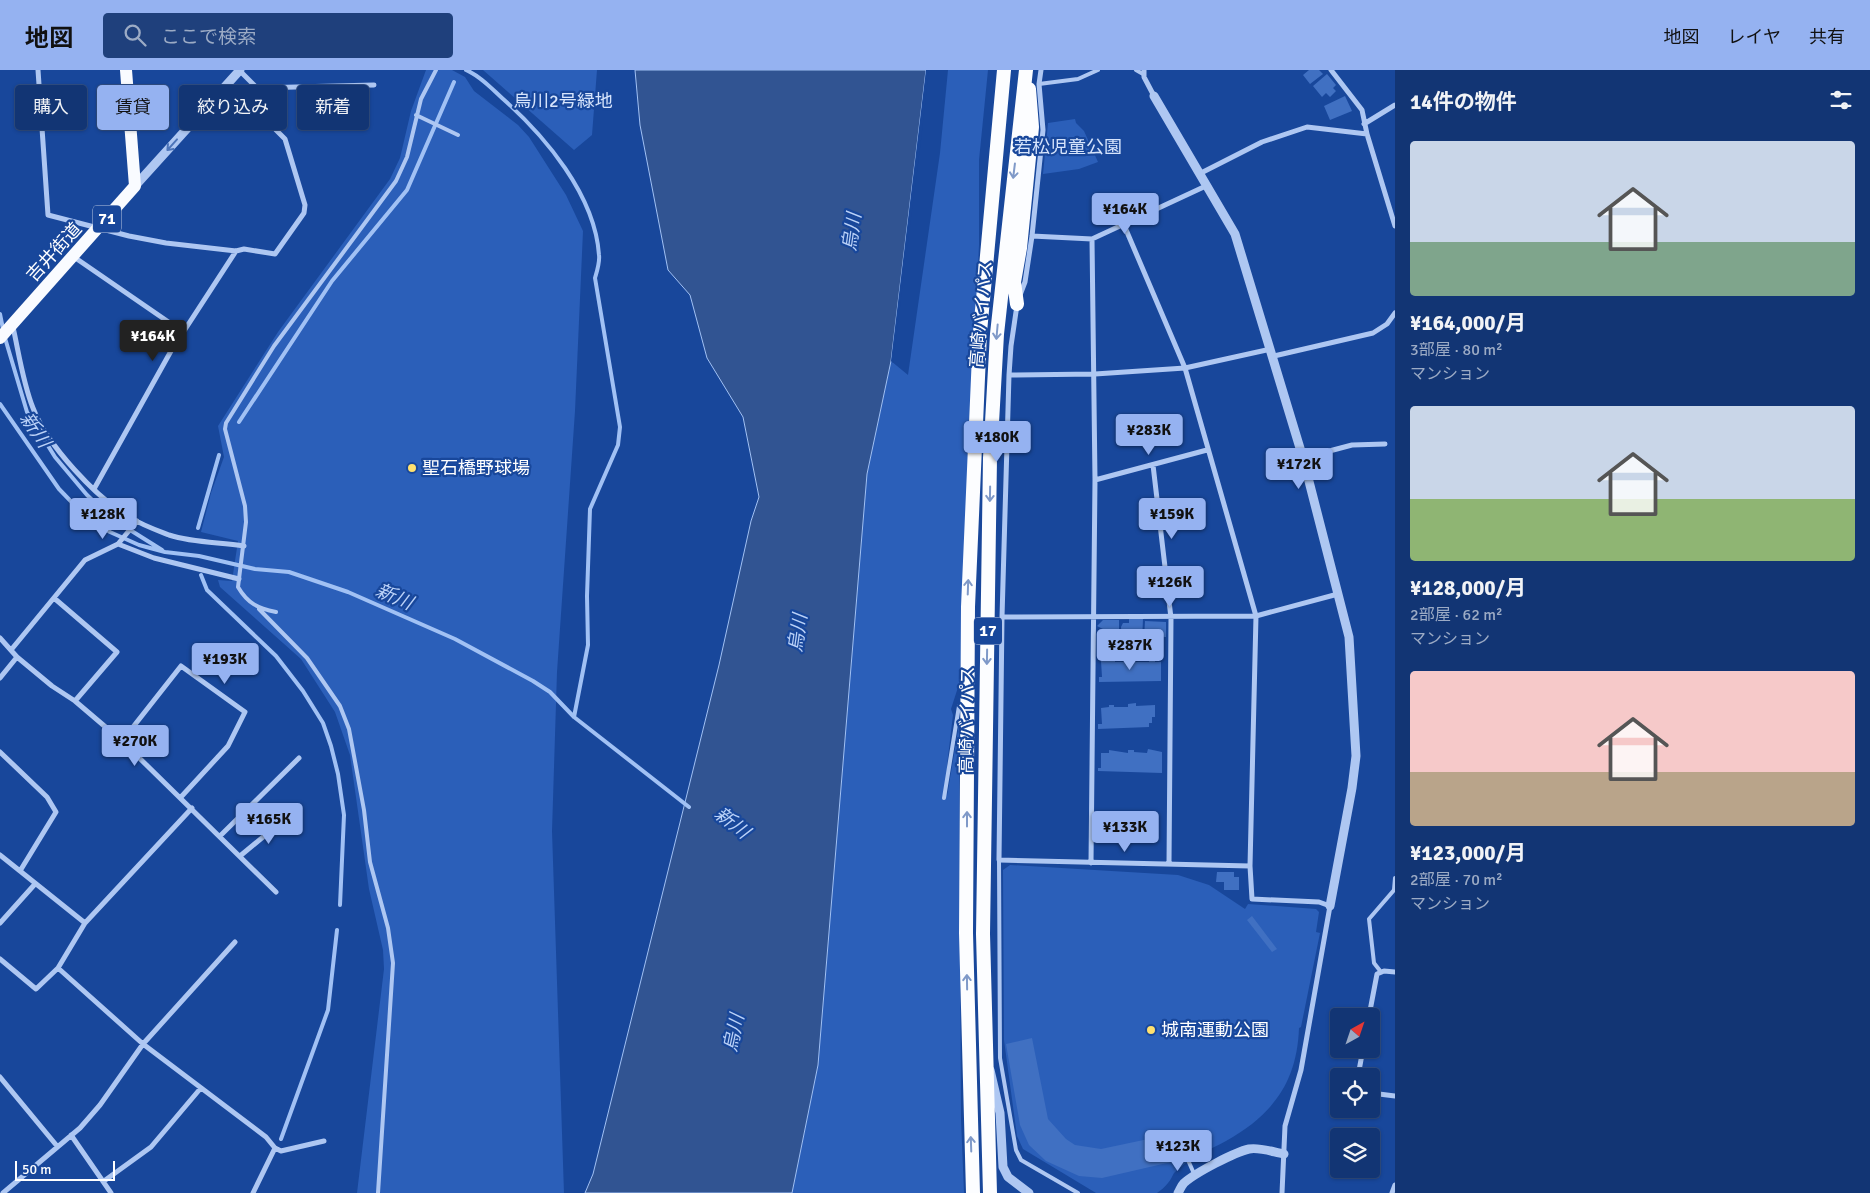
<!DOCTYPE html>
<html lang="ja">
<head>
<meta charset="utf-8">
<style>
	:root { --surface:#123574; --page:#1f407c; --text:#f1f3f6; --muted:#9cabc5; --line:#315086; --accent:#95b2f1 }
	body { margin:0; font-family:Signika,"Noto Sans JP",sans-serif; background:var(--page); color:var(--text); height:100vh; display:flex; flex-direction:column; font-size:19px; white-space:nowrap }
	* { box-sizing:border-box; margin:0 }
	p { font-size:16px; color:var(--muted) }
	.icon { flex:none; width:28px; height:28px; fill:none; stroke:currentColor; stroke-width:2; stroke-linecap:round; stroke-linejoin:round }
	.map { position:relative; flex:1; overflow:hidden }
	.side { display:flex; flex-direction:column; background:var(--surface); width:475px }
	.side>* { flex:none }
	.banner { position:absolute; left:15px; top:15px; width:475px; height:45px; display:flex; gap:10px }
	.needle { width:32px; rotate:40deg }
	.buttons { position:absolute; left:1330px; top:938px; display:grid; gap:10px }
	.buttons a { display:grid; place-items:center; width:50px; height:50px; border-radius:5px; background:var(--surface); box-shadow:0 1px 4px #0004,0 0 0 1px var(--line); font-size:25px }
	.scale { position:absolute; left:15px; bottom:12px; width:100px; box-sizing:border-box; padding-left:5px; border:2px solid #fff; border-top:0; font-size:14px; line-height:18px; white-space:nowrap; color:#fff; -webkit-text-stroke:4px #18479b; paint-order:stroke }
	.price { position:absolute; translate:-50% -42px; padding:0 11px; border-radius:5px; background:var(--accent); color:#111; font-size:16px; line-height:32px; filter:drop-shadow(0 1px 2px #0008) }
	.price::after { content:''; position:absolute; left:50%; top:30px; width:15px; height:11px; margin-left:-8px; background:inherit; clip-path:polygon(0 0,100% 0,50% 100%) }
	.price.on { background:#222; color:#fff }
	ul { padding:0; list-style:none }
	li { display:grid; align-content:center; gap:10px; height:265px; padding:0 15px }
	li span { display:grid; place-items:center; height:155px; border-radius:5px; color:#555 }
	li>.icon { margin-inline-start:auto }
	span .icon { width:90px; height:90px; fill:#fffc; stroke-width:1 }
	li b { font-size:21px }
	h2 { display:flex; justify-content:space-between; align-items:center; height:60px; padding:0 15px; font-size:21px }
	.tag { padding:0 18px; border-radius:5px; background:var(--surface); box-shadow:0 1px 4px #0004,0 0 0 1px var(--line); font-size:18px; line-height:45px }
	.tag.on { background:var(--accent); color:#111 }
	header { display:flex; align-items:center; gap:30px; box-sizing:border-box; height:70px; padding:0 25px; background:var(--accent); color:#111 }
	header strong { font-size:24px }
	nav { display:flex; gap:28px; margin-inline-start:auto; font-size:18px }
	.search { width:350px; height:45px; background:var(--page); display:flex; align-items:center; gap:12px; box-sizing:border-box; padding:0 18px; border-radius:5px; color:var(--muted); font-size:19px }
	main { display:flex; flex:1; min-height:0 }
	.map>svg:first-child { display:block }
	.green { fill:#2b5fb9 }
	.water { fill:#315492; stroke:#a1c1f4 }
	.pier { fill:#18479b }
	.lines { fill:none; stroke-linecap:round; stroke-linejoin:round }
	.stream { stroke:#a1c1f4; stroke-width:4 }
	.building { fill:#4070c2 }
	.service { stroke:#aec7f2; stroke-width:4 }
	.minor { stroke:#aec7f2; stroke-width:5 }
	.tertiary { stroke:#aec7f2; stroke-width:9 }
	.primary { stroke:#f9fbff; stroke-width:12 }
	.trunk { stroke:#fcfdff; stroke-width:14 }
	.oneway { stroke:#4c74b9 }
	.oneway2 { stroke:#7f99c8 }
	.poi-dot { fill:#ffe16f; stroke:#18479b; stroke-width:2 }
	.labels { text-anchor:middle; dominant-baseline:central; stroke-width:4.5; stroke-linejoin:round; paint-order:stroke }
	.shield { fill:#18479b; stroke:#bac8e1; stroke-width:1 }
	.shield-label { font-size:16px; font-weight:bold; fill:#fff }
	.park-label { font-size:18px; fill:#d6e4fc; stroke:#18479b }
	.street-label { font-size:18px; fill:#fff; stroke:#18479b }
	.poi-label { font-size:18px; fill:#fff; stroke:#18479b; text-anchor:start }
	.water-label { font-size:19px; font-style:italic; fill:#bbd2f8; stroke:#18479b }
</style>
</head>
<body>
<header>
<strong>地図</strong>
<div class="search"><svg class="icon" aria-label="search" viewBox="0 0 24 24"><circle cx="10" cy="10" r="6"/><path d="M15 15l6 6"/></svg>ここで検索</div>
<nav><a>地図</a><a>レイヤ</a><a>共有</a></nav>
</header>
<main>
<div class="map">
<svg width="1395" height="1123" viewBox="0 0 1395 1123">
	<rect width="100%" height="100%" fill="#18479b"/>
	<path class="green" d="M426 0H452L465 7 474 21 518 55 529 67 566 125 583 161 575 341 557 602 552 761 564 1123H357L384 899 383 880 369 819 350 685 335 642 301 589 220 517 218 510 232 511 238 471 201 462 211 423 224 387 218 356 278 262 390 109 400 88 411 41Z
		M483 0H597L592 65 574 80Z
		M948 0H988L979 90V175L960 611 951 639 953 645 947 695V726L959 655 961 1049 964 1123H792L818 995 867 404 891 291 908 305 940 83Z
		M1075 49 1076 53 1084 61 1098 92 1079 99 1043 104 1048 53Z
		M1010 795 1178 805 1209 815 1245 839 1248 834 1316 839 1319 842 1316 862 1320 863 1301 957 1299 958C1297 1013 1272 1045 1226 1071 1209 1080 1188 1089 1174 1103 1172 1106 1171 1110 1168 1113 1165 1117 1161 1120 1157 1123H1096L1023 1079 1017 1066 1004 970 1003 800Z"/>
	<path class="water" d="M635 0H926L891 291 867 404 818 995 792 1123H585L593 1104 719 595 751 451 759 427 743 347 707 288 690 225 668 200 640 55Z"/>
	<path class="pier" d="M926 0H929L921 70 893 293 891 291Z"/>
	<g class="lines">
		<path class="stream" d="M466 0C480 6 491 18 502 28 545 66 595 125 599 185 600 192 597 201 595 208L620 357 618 375 590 439 587 526 588 575 574 647
			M0 244 3 259
			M5 268 27 342 55 387 87 425 111 448 162 480
			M0 334 59 419 87 448 110 462 139 475 165 482 199 486 255 499 289 502 348 522 455 569 533 611 550 622 574 647 689 737
			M239 352 332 211 407 120 454 12
			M198 458 219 385
			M201 505 207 520 276 586 303 621 323 653 331 676 338 704 344 745 340 835
			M281 1069 328 940 337 860"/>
	</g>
	<path class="building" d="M1309 0H1319L1323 4 1310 14 1303 5Z
		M1327 4 1336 15 1333 18 1336 21 1330 27 1326 23 1322 27 1313 16Z
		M1345 26 1352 41 1330 50 1324 36Z
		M1129 548H1143L1142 574 1122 573 1121 557 1123 553H1129Z
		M1103 550H1119V578H1103V559L1097 556Z
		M1145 551 1166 552V567L1144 568Z
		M1115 589V592H1129V590L1135 589V592H1149V590H1155V592H1161V611L1099 612V607H1102L1101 591Z
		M1136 633V636L1155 635V647H1152V653H1149V657L1098 659V654H1102L1101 638 1109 637V635H1114V637H1128V634Z
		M1148 679 1162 682V703L1098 701V698H1101V683H1109V680L1128 683V680H1134V682L1147 683Z
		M1217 802H1234V807H1239V820H1224V812H1216Z
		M1252 846 1277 879 1272 882 1247 850Z
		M1032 968 1048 1049 1066 1069 1075 1075 1101 1079 1172 1064 1180 1090 1102 1108 1079 1106 1046 1091 1029 1075 1020 1055 1006 974Z"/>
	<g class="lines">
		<path class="service" d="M1136 0 1143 4
			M1039 14 1078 9 1098 0
			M416 45 458 65
			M259 539 307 588 340 636 349 659 364 740 370 792 388 858 393 893 378 1123
			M276 542C258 538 248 534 238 517L246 452 245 436 225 359 226 353 274 276 396 111 407 87 421 29 436 0
			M944 728 959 636 965 634
			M999 790 1000 988 1016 1080 1021 1090 1078 1123
			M1381 902 1374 893 1369 849 1394 820 1395 808
			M1178 1063 1184 1081 1195 1106"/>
		<path class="minor" d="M38 0 48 145 129 166 166 173 236 181 244 179 275 184 304 143 305 135 285 69 276 60 262 25 257 18
			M239 0 257 18 374 15
			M1144 0V7L1154 26
			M1331 0 1362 40 1367 64 1395 156
			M1364 54 1395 35
			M1201 103 1262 72 1307 57 1367 64
			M1124 155 1185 298 1256 546 1250 796 1252 829 1319 832 1330 836 1301 1000 1285 1056 1282 1123
			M1032 166 1092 169 1208 115
			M74 187 183 262
			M1020 225 1025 212 1032 166 1043 60 1039 14 1041 0
			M1017 235 1011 276 1009 305 1002 547 999 790 1250 796
			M13 257C19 284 23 313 33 338 47 375 97 429 131 448 142 455 156 460 169 465 194 473 219 472 244 476
			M1274 286 1373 263 1387 254 1395 243
			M1009 305 1095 304 1185 298 1271 279
			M1303 388 1352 375 1385 374
			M1153 395 1171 548 1169 794
			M1095 410 1207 380
			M94 419 171 281 236 181
			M118 474 137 451
			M54 528 117 582 75 631
			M1002 547 1256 546 1338 524
			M0 568 17 587 52 616 75 631 122 671 276 822
			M11 580 85 490 118 474 154 488 239 509
			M0 608 17 587
			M122 671 181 596 245 642 228 676 181 727
			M0 682 47 727 56 742 20 801
			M192 738 85 853 58 898 143 974 266 1067 275 1078 253 1123
			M220 766 299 688
			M0 785 85 853
			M240 786 286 748
			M1091 793 1095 410 1092 169
			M0 853 35 814
			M0 889 36 919 58 898
			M1369 946 1377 904 1384 901 1395 902
			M1358 1006 1363 979
			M0 1007 57 1076
			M1371 1023 1395 1026
			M71 1065 111 1123
			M275 1078 281 1081 324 1071
			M104 1111 151 1077 200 1019
			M3 1123 80 1058 100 1035 143 974 235 872
			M1392 1123 1395 1115"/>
		<path class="tertiary" d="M1154 26 1235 164 1303 388 1349 567 1356 686 1352 718 1330 836
			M135 116 240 0
			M990 1000 1000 1043 1003 1097 1008 1107 1029 1123
			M1178 1123C1180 1120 1181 1116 1184 1113 1195 1103 1235 1082 1249 1079 1260 1077 1273 1082 1284 1084"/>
		<path class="primary" d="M0 268 135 116 126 0"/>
		<path class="trunk" d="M1017 234 1014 212 1020 178 1032 57 1029 19
			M973 1123 966 863 968 537 980 262 1004 0
			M990 1123 983 864 990 388 997 264 1026 0"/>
	</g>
	<defs><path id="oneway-shaft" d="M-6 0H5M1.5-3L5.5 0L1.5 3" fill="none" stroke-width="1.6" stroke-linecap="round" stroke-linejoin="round" transform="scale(1.25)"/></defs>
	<use class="oneway" href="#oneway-shaft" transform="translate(172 75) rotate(132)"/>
	<g class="oneway2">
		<use href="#oneway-shaft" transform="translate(1014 101) rotate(97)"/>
		<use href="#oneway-shaft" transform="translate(997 262) rotate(95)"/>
		<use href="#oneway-shaft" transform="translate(990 424) rotate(91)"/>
		<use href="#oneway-shaft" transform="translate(968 517) rotate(-88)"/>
		<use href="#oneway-shaft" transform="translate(987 587) rotate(91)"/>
		<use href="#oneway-shaft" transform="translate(967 749) rotate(-90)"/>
		<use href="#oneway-shaft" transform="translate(967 912) rotate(-91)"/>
		<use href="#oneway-shaft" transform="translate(971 1074) rotate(-92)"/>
	</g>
	<g class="poi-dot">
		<circle cx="412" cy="398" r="5"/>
		<circle cx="1151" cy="960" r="5"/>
	</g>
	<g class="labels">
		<g class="shield">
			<rect x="93" y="135.5" width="28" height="27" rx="4"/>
			<rect x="974" y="547.5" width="28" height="27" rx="4"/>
		</g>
		<g class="shield-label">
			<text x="107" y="149">71</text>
			<text x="988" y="561">17</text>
		</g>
		<g class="park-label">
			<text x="563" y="31">烏川2号緑地</text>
			<text x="1068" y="77">若松児童公園</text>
		</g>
		<g class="street-label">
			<text transform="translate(54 182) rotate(-48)">吉井街道</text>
			<text transform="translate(981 244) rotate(-85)">高崎バイパス</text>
			<text transform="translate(967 650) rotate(-89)">高崎バイパス</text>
		</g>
		<g class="poi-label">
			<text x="422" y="398">聖石橋野球場</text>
			<text x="1161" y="960">城南運動公園</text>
		</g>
		<g class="water-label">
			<text transform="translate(852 162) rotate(-82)">烏川</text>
			<text transform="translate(35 360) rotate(55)">新川</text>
			<text transform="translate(394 527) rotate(23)">新川</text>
			<text transform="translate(798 563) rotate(-82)">烏川</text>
			<text transform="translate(732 753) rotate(38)">新川</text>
			<text transform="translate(734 963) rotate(-78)">烏川</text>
		</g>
	</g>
</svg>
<div class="buttons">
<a><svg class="needle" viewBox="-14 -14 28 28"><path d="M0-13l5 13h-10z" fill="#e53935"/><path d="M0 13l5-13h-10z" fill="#9cabc5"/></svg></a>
<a><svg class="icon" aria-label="locate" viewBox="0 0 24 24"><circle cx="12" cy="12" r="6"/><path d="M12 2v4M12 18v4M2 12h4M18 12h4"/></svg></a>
<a><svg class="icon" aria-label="layers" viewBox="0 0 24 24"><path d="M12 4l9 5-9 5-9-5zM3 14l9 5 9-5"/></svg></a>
</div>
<div class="scale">50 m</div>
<b class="price" style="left:1125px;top:165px">¥164K</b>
<b class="price on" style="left:153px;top:292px">¥164K</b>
<b class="price" style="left:1149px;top:386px">¥283K</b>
<b class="price" style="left:997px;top:393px">¥180K</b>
<b class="price" style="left:1299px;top:420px">¥172K</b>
<b class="price" style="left:103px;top:470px">¥128K</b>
<b class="price" style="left:1172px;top:470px">¥159K</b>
<b class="price" style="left:1170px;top:538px">¥126K</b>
<b class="price" style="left:1130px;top:601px">¥287K</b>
<b class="price" style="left:225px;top:615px">¥193K</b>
<b class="price" style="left:135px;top:697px">¥270K</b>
<b class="price" style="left:269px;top:775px">¥165K</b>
<b class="price" style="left:1125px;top:783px">¥133K</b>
<b class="price" style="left:1178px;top:1102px">¥123K</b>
<div class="banner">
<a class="tag">購入</a>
<a class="tag on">賃貸</a>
<a class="tag">絞り込み</a>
<a class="tag">新着</a>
</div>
</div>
<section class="side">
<h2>14件の物件<svg class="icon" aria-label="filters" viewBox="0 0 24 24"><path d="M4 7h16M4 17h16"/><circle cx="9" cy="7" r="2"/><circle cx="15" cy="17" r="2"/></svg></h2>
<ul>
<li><span style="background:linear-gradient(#c9d6e8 65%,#7fa58c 0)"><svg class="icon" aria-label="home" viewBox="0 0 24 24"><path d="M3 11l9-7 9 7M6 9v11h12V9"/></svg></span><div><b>¥164,000/月</b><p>3部屋 · 80 m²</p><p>マンション</p></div></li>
<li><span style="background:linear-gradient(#c9d6e8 60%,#8fb573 0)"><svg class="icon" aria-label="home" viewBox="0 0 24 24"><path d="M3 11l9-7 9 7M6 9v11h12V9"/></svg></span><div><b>¥128,000/月</b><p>2部屋 · 62 m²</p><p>マンション</p></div></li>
<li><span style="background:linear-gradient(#f6c9c9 65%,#b9a48a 0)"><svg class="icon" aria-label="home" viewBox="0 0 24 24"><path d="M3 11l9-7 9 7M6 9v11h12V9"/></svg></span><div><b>¥123,000/月</b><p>2部屋 · 70 m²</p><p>マンション</p></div></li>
</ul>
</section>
</main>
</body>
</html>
